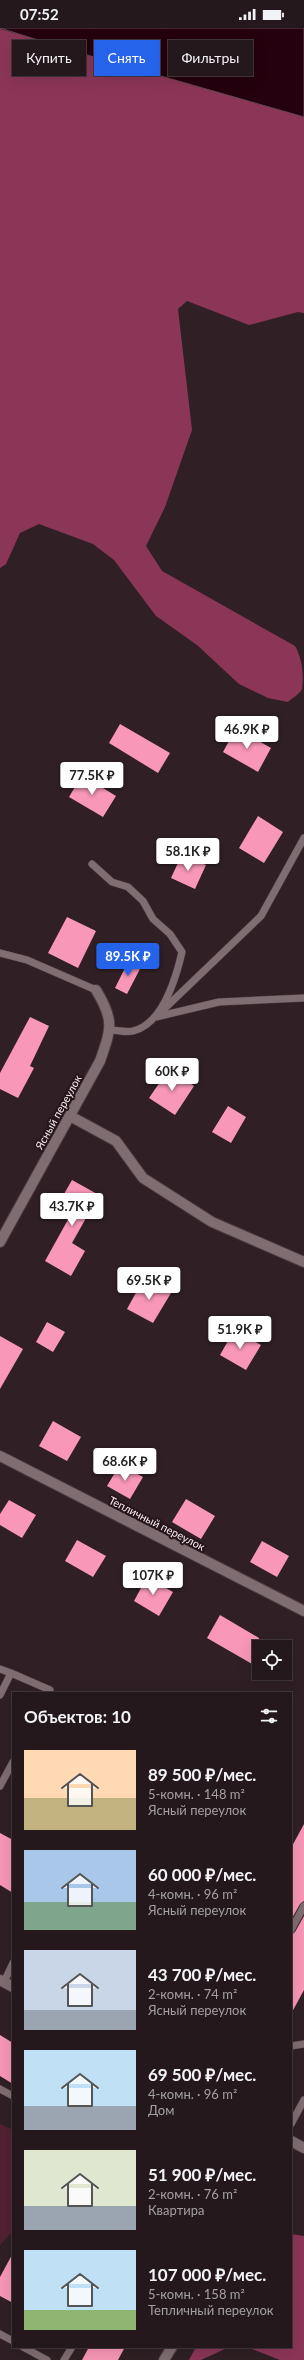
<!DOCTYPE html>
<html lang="ru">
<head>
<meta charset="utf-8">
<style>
	:root { --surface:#24181c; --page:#2c2125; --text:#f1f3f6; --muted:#a3a0a3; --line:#41373b; --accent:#2563eb }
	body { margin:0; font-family:Lato,sans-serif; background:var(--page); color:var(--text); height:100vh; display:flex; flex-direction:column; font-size:15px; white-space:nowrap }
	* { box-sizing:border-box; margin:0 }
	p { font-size:13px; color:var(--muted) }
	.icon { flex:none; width:22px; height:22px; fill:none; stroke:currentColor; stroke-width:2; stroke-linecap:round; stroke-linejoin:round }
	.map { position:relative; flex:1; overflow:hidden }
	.panel { position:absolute; left:12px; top:1664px; width:280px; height:656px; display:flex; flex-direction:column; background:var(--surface); border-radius:0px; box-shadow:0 4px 16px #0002,0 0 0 1px var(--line) }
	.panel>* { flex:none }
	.banner { position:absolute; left:12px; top:12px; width:280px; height:36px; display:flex; gap:8px }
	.buttons { position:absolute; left:252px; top:1612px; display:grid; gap:8px }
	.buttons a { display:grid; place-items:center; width:40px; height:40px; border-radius:0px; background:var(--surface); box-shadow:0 4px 16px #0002,0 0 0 1px var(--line); font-size:20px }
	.price { position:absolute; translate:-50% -34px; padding:0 9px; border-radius:4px; background:#fff; color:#222; font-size:13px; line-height:26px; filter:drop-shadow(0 1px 2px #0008) }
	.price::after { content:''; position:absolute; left:50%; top:24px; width:12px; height:9px; margin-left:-6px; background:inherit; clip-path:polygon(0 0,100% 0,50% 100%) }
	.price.active { background:var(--accent); color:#fff }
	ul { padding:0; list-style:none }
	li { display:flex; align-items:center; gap:12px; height:100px; padding:0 12px }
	li span { display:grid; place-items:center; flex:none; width:112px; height:80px; border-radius:0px; color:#555 }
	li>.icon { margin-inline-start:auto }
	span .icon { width:48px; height:48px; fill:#fffc; stroke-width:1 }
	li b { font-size:17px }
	h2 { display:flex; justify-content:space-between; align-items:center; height:48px; padding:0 12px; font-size:17px }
	.pill { padding:0 14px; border-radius:0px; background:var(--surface); box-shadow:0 4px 16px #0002,0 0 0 1px var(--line); font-size:14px; line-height:36px }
	.pill.active { background:var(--accent); color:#fff }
	.status { display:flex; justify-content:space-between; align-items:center; height:28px; padding:0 20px; background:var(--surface); direction:ltr }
	.status svg { height:11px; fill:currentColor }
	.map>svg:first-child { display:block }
	.green { fill:#532133 }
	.forest { fill:#8c3657 }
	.water { fill:#25000e; stroke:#654752 }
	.building { fill:#f897b7 }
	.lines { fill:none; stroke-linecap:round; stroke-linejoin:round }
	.lane-casing { stroke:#493b40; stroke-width:8 }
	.street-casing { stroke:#493b40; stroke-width:12 }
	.lane { stroke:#806d72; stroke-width:7 }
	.street { stroke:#806d72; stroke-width:10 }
	.labels { text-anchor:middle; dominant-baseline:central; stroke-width:4; stroke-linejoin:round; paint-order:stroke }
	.street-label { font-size:11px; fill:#f9edf0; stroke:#26161b }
</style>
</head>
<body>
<div class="status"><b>07:52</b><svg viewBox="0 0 49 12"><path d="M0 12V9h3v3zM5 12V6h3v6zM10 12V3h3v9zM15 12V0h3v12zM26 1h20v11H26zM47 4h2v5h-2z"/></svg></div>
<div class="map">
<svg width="304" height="2332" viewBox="0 0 304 2332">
	<rect width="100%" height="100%" fill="#302025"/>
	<path class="green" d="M0 2096 13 2102V2203L0 2217Z"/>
	<path class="forest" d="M0 1 304 89V285L298 284 249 297 187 273 178 281 192 402 165 479 146 518 162 543 295 618C302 630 304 647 302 661 300 666 292 670 288 674L268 670 239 656 197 617 156 588 114 532 93 516 39 496 20 505 6 536 0 540Z
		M291 2206 304 2208V2332H280L247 2319H291Z
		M196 2319H229L201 2332H189Z"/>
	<path class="water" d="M0 0H304V89L63 20Z"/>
	<path class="building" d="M120 696 170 725 158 745 109 715Z
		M236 700 271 720 258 744 223 724Z
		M82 747 116 768 103 789 69 769Z
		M258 788 283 804 264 835 239 820Z
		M182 826 206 837 195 861 171 850Z
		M67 889 96 903 78 940 48 925Z
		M129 932 141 939 127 966 115 960Z
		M30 989 49 998 30 1038 34 1040 18 1070 0 1061V1045Z
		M169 1041 194 1058 175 1087 149 1070Z
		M228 1078 246 1089 231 1115 212 1104Z
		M72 1152 99 1167 72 1215 85 1223 71 1248 45 1233 70 1188 56 1180Z
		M144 1250 171 1265 153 1295 127 1281Z
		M47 1294 65 1304 53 1324 36 1314Z
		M234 1302 261 1317 246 1342 220 1327Z
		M0 1308 23 1321 0 1361Z
		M53 1393 81 1409 67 1433 39 1418Z
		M120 1436 143 1449 130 1471 107 1458Z
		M186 1471 215 1488 201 1511 172 1494Z
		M9 1472 36 1487 22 1510 0 1497V1486Z
		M77 1512 106 1528 93 1549 65 1533Z
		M262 1513 289 1528 277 1549 250 1534Z
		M147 1549 173 1564 159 1588 134 1573Z
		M220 1587 259 1610V1640L207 1610Z
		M304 1796V1873L300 1876 291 1892V1820Z
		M0 1805 13 1812V1865L0 1857Z
		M304 1888V1962L291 1986V1907L295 1904Z
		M0 2007 13 2015V2056L0 2048Z
		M13 2225V2275L0 2268V2249Z
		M89 2319H125L118 2332H82Z"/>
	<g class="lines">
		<g class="lane-casing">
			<path id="lane" d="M92 836 112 854 128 859 143 873 153 891 170 906 182 924C176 950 163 996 133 1003 127 1005 117 1002 111 1002
				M0 925 27 932 96 962
				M160 985 261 888 304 810
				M156 989 219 974 304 970
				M0 1641 11 1645 0 1667
				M11 1645 50 1662 49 1665
				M0 1758 13 1734
				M291 1902 304 1878
				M4 1954 13 1935
				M291 2018 304 2016
				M0 2061 13 2068
				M291 2096 304 2072
				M0 2306 13 2313
				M23 2319 47 2332
				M64 2332 72 2319"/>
		</g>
		<g class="street-casing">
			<path id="street" d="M70 1088 116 1113 143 1150 212 1194 304 1234
				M0 1214 100 1033C111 1001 115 993 96 962
				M0 1428 304 1583
				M0 1952 13 1959
				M291 2113 304 2120
				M164 2332 172 2319"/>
		</g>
		<use href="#lane" class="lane"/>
		<use href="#street" class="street"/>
	</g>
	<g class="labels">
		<g class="street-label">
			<text transform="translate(58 1084) rotate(-61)">Ясный переулок</text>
			<text transform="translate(157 1495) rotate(27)">Тепличный переулок</text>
		</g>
	</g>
</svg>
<div class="buttons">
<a><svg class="icon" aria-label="locate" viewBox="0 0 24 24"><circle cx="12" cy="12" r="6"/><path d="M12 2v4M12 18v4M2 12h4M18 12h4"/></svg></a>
</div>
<b class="price" style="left:247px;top:722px">46.9K ₽</b>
<b class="price" style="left:92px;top:768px">77.5K ₽</b>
<b class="price" style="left:188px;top:844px">58.1K ₽</b>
<b class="price active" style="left:128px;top:949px">89.5K ₽</b>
<b class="price" style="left:172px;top:1064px">60K ₽</b>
<b class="price" style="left:72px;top:1199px">43.7K ₽</b>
<b class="price" style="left:149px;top:1273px">69.5K ₽</b>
<b class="price" style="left:240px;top:1322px">51.9K ₽</b>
<b class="price" style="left:125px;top:1454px">68.6K ₽</b>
<b class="price" style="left:153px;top:1568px">107K ₽</b>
<div class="banner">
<a class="pill">Купить</a>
<a class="pill active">Снять</a>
<a class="pill">Фильтры</a>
</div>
<section class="panel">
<h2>Объектов: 10<svg class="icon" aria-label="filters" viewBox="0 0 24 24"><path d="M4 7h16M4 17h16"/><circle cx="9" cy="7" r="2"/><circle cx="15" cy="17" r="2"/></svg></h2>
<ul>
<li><span style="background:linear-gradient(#ffd9b3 60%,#c2b280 0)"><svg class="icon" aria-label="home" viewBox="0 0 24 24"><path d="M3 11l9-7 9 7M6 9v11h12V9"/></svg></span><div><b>89 500 ₽/мес.</b><p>5-комн. · 148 m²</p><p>Ясный переулок</p></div></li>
<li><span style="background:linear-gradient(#a9c7e8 65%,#7fa58c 0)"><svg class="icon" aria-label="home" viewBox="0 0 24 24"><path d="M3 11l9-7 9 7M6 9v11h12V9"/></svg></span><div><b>60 000 ₽/мес.</b><p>4-комн. · 96 m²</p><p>Ясный переулок</p></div></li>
<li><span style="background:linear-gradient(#c9d6e8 75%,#9aa5b1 0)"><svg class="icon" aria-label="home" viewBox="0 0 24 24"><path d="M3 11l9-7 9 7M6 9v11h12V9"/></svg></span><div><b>43 700 ₽/мес.</b><p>2-комн. · 74 m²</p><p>Ясный переулок</p></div></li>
<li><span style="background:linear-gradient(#bfe0f5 70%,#9aa5b1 0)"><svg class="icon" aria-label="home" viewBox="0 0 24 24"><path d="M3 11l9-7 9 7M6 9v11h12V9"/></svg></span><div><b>69 500 ₽/мес.</b><p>4-комн. · 96 m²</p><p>Дом</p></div></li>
<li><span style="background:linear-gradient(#dfe7d0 70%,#9aa5b1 0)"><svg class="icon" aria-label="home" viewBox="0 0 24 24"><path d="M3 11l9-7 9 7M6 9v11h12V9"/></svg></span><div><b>51 900 ₽/мес.</b><p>2-комн. · 76 m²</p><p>Квартира</p></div></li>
<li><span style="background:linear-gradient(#bfe0f5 75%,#8fb573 0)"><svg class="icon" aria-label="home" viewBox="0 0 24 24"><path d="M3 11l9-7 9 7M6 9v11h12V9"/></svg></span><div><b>107 000 ₽/мес.</b><p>5-комн. · 158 m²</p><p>Тепличный переулок</p></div></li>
</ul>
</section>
</div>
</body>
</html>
